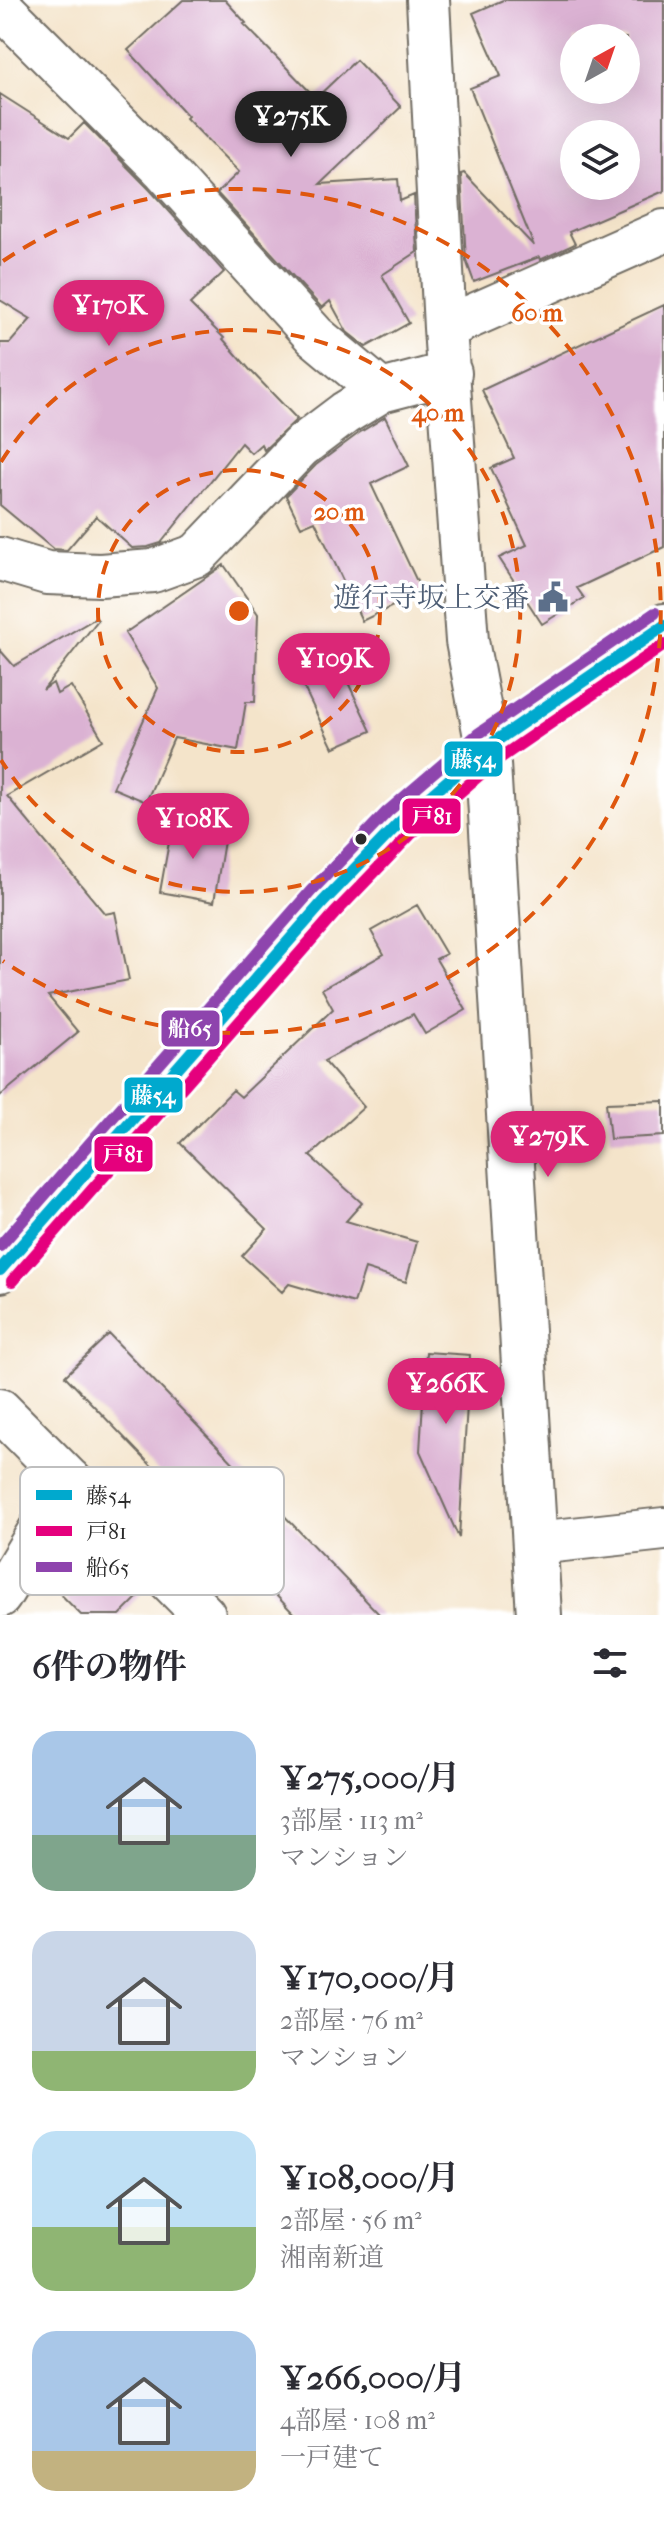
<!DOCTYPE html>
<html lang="ja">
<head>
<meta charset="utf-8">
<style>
	:root { --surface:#fff; --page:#f7f7f7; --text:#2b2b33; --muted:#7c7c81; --accent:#db2777 }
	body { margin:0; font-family:"IM FELL French Canon","Noto Serif JP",serif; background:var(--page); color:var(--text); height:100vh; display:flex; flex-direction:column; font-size:30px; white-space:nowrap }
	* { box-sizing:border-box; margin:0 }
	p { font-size:26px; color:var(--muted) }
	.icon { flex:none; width:44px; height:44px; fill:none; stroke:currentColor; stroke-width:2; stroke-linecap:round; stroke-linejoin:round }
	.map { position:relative; height:1615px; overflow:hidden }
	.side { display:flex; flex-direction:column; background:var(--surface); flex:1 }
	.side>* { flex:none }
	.needle { width:52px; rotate:40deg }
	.tools { position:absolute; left:560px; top:24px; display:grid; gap:16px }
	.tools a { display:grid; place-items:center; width:80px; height:80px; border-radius:50%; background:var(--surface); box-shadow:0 8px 32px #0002; font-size:40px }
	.price { position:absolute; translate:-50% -68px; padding:0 18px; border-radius:28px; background:var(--accent); color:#fff; font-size:26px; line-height:52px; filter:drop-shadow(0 2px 4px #0008) }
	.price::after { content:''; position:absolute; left:50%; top:48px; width:24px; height:18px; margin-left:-12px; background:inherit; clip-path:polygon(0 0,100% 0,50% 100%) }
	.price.active { background:#222; color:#fff }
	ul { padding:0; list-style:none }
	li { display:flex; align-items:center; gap:24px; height:200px; padding:0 32px }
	li span { display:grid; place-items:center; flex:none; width:224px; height:160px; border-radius:24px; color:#555 }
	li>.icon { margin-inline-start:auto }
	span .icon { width:96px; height:96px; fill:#fffc; stroke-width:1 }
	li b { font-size:34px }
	h2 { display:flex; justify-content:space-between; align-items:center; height:96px; padding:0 32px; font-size:34px }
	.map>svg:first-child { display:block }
	.building { fill:#dbb2d3; fill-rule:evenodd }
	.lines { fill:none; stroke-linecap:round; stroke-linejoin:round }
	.street-casing { stroke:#716c63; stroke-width:46 }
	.secondary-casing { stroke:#716c63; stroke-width:48 }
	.primary-casing { stroke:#716c63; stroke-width:48 }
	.street { stroke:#fff; stroke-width:42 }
	.secondary { stroke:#fff; stroke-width:44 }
	.primary { stroke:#fff; stroke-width:44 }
	.bus-1-casing { stroke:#fff; stroke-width:18 }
	.bus-2-casing { stroke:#fff; stroke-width:18 }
	.bus-3-casing { stroke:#fff; stroke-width:18 }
	.bus-1 { stroke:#00a9ce; stroke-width:12 }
	.bus-2 { stroke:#e5007d; stroke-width:12 }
	.bus-3 { stroke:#8e44ad; stroke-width:12 }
	.ring { fill:none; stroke:#df570e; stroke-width:4; stroke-dasharray:14 10 }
	.bus-dot { fill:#2b2b2b; stroke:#fff; stroke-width:3 }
	.labels { text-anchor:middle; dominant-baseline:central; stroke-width:7; stroke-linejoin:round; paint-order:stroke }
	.service-label { font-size:28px; fill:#4e5e75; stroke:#fff; text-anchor:end }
	.key { fill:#fff; stroke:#bfbfbf; stroke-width:2 }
	.key-label { font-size:22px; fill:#2b2b2b }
	.centre { fill:#df570e; stroke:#fff; stroke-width:4 }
	.ring-label { font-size:24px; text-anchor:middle; font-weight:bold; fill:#df570e; stroke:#fff; stroke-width:7; stroke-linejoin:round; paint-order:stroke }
	.line-badge { stroke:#fff; stroke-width:3 }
	.badge-label { font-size:22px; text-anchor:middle; font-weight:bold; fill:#fff }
</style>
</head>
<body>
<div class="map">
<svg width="664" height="1615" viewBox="0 0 664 1615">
	<rect width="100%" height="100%" fill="#fff"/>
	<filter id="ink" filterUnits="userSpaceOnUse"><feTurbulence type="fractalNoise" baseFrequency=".0125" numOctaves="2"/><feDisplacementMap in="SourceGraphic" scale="16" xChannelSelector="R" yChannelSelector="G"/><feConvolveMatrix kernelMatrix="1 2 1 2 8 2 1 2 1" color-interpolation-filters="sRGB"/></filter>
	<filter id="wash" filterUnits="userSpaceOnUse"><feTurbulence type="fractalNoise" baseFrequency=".006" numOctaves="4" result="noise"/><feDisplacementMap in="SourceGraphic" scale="32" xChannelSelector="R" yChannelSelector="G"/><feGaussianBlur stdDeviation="1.8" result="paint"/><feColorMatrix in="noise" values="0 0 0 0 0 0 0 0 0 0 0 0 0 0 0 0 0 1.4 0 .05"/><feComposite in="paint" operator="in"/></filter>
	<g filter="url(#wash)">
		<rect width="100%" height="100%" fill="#f4e4ca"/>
		<g id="blocks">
			<path class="building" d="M183 0H225L246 23 244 24 316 98 356 60 401 107 320 184 398 179 400 201 414 195 417 252 382 275 409 323 366 347 347 332 330 301 322 308 217 193 239 172 186 118 188 116 128 50Z
				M503 0H664V191L569 232 575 244 540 260 539 257 474 282 466 260 461 174 464 173 534 246 470 88 501 76 473 13ZM574 38H626V90H574ZM574 134H626V186H574Z
				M0 94 69 138 84 123 150 190 224 272 190 304 224 338 223 339 250 370 297 419 264 450 261 444 251 453 241 443 161 543 148 547 132 548 96 516 67 550 53 549 0 505V343H10L31 319 0 300Z
				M664 305V547L577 588 584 598 542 624 499 558 527 545 491 468 514 458 482 390Z
				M385 417 409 466 371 484 422 592 362 621 315 521 301 527 286 496 316 465 359 433Z
				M224 565 258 614 255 702H246L238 750 174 738 146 802 113 788 158 688 125 633Z
				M96 618 98 620 43 690 53 683 57 694 71 686 103 740 7 796 105 914 115 912 129 980 48 996 78 1032 0 1096V650L14 666Z
				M334 653 371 731 333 748 296 671Z
				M173 820 226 829 214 902 160 892Z
				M417 905 446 954 436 959 466 1010 425 1034 413 1014 324 1061 364 1107 310 1156 362 1203 346 1221 417 1242 406 1282 365 1269 354 1303 289 1284 282 1292 242 1256 267 1229 180 1143 233 1090 241 1097 333 1009 322 989 384 954 371 931Z
				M664 1101V1136L610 1139 606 1103Z
				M109 1334 380 1615H295L65 1376Z
				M426 1352 470 1355 459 1538 420 1451Z
				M78 1522 145 1590 120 1615H81L41 1574 65 1535Z"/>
		</g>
	</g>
	<g filter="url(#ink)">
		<use href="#blocks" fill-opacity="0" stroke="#716c63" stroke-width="2"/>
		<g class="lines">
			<g class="street-casing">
				<path id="street" d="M428 0 445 328 467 641 487 747
					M0 6 165 171 315 336 381 391
					M445 328 664 231
					M0 559 47 573 100 575 153 571 197 555 300 447 345 413 381 391 450 373
					M0 1410 204 1615
					M536 1543 664 1529
					M0 1596 70 1480"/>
			</g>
			<g class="secondary-casing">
				<path id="secondary" d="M487 747 539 1615"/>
			</g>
			<g class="primary-casing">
				<path id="primary" d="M0 1270 323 902 399 823 487 747 664 626"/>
			</g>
			<use href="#street" class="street"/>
			<use href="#secondary" class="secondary"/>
			<use href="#primary" class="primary"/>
			<g class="bus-1-casing">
				<path id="bus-1" d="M0 1270 323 902 399 823 487 747 664 626"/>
			</g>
			<g class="bus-2-casing">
				<path id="bus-2" d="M12 1281 335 913 410 835 497 760 664 645"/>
			</g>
			<g class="bus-3-casing">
				<path id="bus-3" d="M0 1246 311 891 387 812 478 734 655 613"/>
			</g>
			<use href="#bus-1" class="bus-1"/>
			<use href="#bus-2" class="bus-2"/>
			<use href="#bus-3" class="bus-3"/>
		</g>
	</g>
	<g class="ring">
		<circle cx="239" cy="611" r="141"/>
		<path d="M1 462A281 281 0 1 1 1 760"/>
		<path d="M3 261A422 422 0 1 1 3 961"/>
	</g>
	<defs>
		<g id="civic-bare" transform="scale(2.4)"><path d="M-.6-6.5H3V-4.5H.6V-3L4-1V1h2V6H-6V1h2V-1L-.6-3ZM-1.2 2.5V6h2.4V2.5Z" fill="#5c6f8a" stroke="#fff" stroke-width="2.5" paint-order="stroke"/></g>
	</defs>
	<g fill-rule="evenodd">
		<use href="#civic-bare" x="553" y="597"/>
	</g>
	<circle class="bus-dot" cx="361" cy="839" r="7"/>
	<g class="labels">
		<g class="service-label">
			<text x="529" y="597">遊行寺坂上交番</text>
		</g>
	</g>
	<rect x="20" y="1467" width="264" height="128" rx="12" class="key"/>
	<rect x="36" y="1490" width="36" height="10" fill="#00a9ce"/>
	<rect x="36" y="1526" width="36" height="10" fill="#e5007d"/>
	<rect x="36" y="1562" width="36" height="10" fill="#8e44ad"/>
	<g class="key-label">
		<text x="86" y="1503">藤54</text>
		<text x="86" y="1539">戸81</text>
		<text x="86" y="1575">船65</text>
	</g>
	<circle cx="239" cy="611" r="12" class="centre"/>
	<g class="ring-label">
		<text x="537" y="321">60 m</text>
		<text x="438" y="421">40 m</text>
		<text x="339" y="520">20 m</text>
	</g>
	<g class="line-badge">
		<rect x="443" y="740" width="61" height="38" rx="8" fill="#00a9ce"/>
		<rect x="401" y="797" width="61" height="38" rx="8" fill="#e5007d"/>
		<rect x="160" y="1009" width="61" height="39" rx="8" fill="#8e44ad"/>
		<rect x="123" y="1076" width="61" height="38" rx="8" fill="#00a9ce"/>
		<rect x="93" y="1135" width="61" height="38" rx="8" fill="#e5007d"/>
	</g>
	<g class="badge-label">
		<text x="473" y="767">藤54</text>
		<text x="432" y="824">戸81</text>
		<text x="190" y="1036">船65</text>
		<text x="153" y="1103">藤54</text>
		<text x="123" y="1162">戸81</text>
	</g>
</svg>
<div class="tools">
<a><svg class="needle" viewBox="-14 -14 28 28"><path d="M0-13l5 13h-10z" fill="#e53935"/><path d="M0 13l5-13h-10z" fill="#7c7c81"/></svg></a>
<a><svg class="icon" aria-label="layers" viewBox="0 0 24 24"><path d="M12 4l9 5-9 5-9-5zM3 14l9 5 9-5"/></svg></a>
</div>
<b class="price active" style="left:291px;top:159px">¥275K</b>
<b class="price" style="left:109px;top:348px">¥170K</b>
<b class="price" style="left:334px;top:701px">¥109K</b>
<b class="price" style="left:193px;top:861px">¥108K</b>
<b class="price" style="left:548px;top:1179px">¥279K</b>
<b class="price" style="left:446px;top:1426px">¥266K</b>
</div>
<section class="side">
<h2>6件の物件<svg class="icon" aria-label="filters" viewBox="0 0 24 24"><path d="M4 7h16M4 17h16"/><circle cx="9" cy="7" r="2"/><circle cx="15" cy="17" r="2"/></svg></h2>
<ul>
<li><span style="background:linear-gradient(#a9c7e8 65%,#7fa58c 0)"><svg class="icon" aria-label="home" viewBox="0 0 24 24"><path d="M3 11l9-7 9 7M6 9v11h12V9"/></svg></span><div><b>¥275,000/月</b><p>3部屋 · 113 m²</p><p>マンション</p></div></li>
<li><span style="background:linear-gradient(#c9d6e8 75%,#8fb573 0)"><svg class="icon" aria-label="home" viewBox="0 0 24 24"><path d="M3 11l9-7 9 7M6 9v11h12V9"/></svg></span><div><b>¥170,000/月</b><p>2部屋 · 76 m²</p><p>マンション</p></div></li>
<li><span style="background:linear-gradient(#bfe0f5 60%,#8fb573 0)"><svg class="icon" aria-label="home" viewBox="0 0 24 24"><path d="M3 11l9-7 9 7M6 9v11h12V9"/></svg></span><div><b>¥108,000/月</b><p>2部屋 · 56 m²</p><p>湘南新道</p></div></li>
<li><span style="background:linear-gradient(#a9c7e8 75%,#c2b280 0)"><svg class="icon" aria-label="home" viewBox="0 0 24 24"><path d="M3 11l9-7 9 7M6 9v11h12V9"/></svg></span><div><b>¥266,000/月</b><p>4部屋 · 108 m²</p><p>一戸建て</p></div></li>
</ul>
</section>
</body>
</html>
